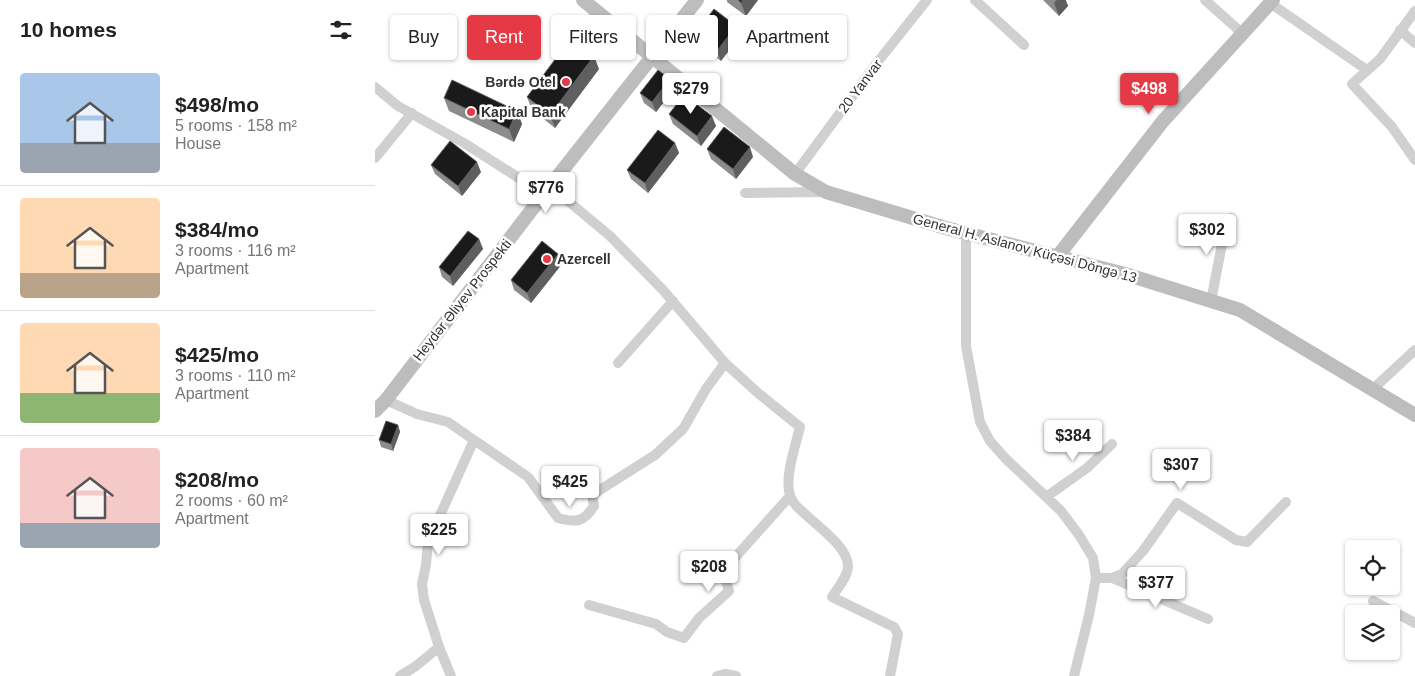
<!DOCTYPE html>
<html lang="en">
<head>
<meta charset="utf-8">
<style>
	:root { --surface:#fff; --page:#f6f6f6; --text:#222; --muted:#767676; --line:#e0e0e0; --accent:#e63946 }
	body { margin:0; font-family:Helvetica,sans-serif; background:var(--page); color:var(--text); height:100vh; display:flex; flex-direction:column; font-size:19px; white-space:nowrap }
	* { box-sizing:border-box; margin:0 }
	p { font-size:16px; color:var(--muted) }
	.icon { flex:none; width:28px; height:28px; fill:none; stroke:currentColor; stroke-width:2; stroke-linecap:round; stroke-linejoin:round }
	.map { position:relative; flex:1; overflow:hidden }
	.drawer { display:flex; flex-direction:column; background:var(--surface); width:375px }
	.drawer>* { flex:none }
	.guide { position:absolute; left:15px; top:15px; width:475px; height:45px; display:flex; gap:10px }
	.tools { position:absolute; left:970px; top:540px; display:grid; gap:10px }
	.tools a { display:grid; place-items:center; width:55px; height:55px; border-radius:5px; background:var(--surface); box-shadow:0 1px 4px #0004; font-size:25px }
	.price { position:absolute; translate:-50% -42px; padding:0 11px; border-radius:5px; background:#fff; color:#222; font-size:16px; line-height:32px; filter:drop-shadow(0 1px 2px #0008) }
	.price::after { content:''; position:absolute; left:50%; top:30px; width:15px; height:11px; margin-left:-8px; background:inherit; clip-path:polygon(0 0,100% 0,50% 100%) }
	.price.selected { background:var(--accent); color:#fff }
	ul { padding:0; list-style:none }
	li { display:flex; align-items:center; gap:15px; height:125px; padding:0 20px }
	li+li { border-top:1px solid var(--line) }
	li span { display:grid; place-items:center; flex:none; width:140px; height:100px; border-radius:5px; color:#555 }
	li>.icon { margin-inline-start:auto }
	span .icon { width:60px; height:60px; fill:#fffc; stroke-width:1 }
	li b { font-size:21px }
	h2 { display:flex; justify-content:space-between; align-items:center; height:60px; padding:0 20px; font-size:21px }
	.tag { padding:0 18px; border-radius:5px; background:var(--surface); box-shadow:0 1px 4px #0004; font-size:18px; line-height:45px }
	.tag.selected { background:var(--accent); color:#fff }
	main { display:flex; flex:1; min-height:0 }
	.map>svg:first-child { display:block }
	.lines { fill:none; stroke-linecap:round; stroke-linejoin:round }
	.minor { stroke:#d0d0d0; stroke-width:10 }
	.secondary { stroke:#bdbdbd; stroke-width:14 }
	.wall { fill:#8c8c8c }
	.shaded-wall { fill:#5f5f5f }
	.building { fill:#1a1a1a; stroke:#5f5f5f }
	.poi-dot { fill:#e63946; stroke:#fff; stroke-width:2 }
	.labels { text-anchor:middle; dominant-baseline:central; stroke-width:5; stroke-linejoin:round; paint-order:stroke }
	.poi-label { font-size:14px; font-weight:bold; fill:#333; stroke:#fff; text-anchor:start }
	.street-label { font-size:14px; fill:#333; stroke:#fff }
</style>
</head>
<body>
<main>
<section class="drawer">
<h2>10 homes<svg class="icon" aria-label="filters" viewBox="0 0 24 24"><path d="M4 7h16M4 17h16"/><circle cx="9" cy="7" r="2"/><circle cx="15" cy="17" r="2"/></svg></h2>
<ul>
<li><span style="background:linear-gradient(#a9c7e8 70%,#9aa5b1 0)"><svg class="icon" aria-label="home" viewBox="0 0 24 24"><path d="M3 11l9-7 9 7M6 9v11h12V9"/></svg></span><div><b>$498/mo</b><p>5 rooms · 158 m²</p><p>House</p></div></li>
<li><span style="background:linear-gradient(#ffd9b3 75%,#b9a48a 0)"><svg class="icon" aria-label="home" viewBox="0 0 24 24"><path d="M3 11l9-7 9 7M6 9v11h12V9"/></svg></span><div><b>$384/mo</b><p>3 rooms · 116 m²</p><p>Apartment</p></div></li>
<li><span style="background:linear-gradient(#ffd9b3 70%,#8fb573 0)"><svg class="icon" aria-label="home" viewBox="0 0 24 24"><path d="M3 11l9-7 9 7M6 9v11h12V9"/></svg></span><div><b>$425/mo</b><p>3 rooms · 110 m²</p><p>Apartment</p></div></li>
<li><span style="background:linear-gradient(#f6c9c9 75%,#9aa5b1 0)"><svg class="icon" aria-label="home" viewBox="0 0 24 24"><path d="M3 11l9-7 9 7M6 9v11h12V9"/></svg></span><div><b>$208/mo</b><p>2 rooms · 60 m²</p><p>Apartment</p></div></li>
</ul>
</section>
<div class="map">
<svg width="1040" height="676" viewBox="0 0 1040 676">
	<rect width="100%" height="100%" fill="#fff"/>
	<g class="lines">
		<path class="minor" d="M600 0 649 45
			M830 0 867 33
			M895 3 992 70
			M1040 11 1005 59 977 84 1017 127 1040 160
			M1025 30 1040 43
			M0 87 23 106 89 143 169 194
			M0 158 37 113
			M420 174 501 64 552 0
			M175 186 235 236 288 290 350 363 383 393 425 427C421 444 409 478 415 495 417 502 424 509 429 513 442 526 473 547 473 566 473 576 463 588 457 597L519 627 523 634 515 676
			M370 193 451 192
			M591 233V346L605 422 615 441 630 458 686 511 704 535 718 558 721 578 714 615 699 676
			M836 301 848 239 856 218
			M243 363 298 301
			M998 389 1040 350
			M11 400 42 414 73 422 99 440 153 477 183 518C201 523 209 522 219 506L217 495 280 455 308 429 331 389 350 363
			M671 497 712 468 737 444
			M721 578H737L747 574 768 551 802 503 861 540 872 542 911 502
			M737 578 833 619
			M998 601 1040 623
			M214 605 281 624 292 632 309 638 324 618 354 591 348 571 415 496
			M25 676 41 666 64 647
			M76 676 64 647 49 600 47 584 51 565 53 542 99 440
			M342 676 350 674 361 676"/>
		<path class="secondary" d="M208 0 420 174 451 192 571 228 750 274 865 310 1040 415
			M682 257 788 121 898 0
			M0 411 11 400 175 186 322 0"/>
	</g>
	<path class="wall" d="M352 0H383L371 16 352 2Z
		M668 0H691V1L693 6 684 16Z
		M320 34 365 36 346 61 323 44Z
		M224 69 180 128 157 110 152 97Z
		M299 89 281 112 269 103 265 93Z
		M69 98 142 111 147 124 139 142 74 111Z
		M294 114 341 126 326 146 298 124Z
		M300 143 304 153 273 193 256 179 252 170Z
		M332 149 378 157 361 179 336 159Z
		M56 165 106 172 87 196 60 174Z
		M104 239 108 249 78 286 67 277 64 267Z
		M183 254 187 264 156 303 139 290 136 280Z
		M23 425 25 432 18 451 6 447 4 440Z"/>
	<path class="shaded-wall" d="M368 0H383L371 16 366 3Z
		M682 0H691V1L693 6 684 16 679 3Z
		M361 26 365 36 346 61 342 51Z
		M219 56 224 69 180 128 175 115Z
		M295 79 299 89 281 112 277 102Z
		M142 111 147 124 139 142 134 129Z
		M337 116 341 126 326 146 322 136Z
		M300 143 304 153 273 193 270 183Z
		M375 147 378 157 361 179 358 169Z
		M102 162 106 172 87 196 83 186Z
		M104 239 108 249 78 286 75 276Z
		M183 254 187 264 156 303 152 293Z
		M23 425 25 432 18 451 16 444Z"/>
	<path class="building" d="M363 0H368L366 3Z
		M339 9 361 26 342 51 320 34Z
		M196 38 219 56 175 115 152 97Z
		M283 70 295 79 277 102 265 93Z
		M77 80 142 111 134 129 69 98Z
		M309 95 337 116 322 136 294 114Z
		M349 127 375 147 358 169 332 149Z
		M283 130 300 143 270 183 252 170Z
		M75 141 102 162 83 186 56 165Z
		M93 231 104 239 75 276 64 267Z
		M167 241 183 254 152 293 136 280Z
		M11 421 23 425 16 444 4 440Z"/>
	<g class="poi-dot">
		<circle cx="191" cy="82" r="5"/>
		<circle cx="96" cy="112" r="5"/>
		<circle cx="172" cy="259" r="5"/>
	</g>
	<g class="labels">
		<g class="poi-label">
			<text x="181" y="82" text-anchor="end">Bərdə Otel</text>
			<text x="106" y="112">Kapital Bank</text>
			<text x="182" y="259">Azercell</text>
		</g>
		<g class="street-label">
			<text transform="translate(485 86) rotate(-53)">20 Yanvar</text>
			<text transform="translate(650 248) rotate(15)">General H. Aslanov Küçəsi Döngə 13</text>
			<text transform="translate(87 300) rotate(-52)">Heydər Əliyev Prospekti</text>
		</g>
	</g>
</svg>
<div class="tools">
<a><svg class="icon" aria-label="locate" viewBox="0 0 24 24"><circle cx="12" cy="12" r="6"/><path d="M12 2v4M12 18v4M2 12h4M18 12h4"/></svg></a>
<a><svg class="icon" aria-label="layers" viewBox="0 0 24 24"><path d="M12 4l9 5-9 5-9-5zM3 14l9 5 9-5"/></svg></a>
</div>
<b class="price" style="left:316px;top:115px">$279</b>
<b class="price selected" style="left:774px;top:115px">$498</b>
<b class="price" style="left:171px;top:214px">$776</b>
<b class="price" style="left:832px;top:256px">$302</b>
<b class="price" style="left:698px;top:462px">$384</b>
<b class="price" style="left:806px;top:491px">$307</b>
<b class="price" style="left:195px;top:508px">$425</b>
<b class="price" style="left:64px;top:556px">$225</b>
<b class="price" style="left:334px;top:593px">$208</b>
<b class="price" style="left:781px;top:609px">$377</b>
<div class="guide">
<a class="tag">Buy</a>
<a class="tag selected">Rent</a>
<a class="tag">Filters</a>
<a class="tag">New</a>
<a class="tag">Apartment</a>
</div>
</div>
</main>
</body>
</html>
